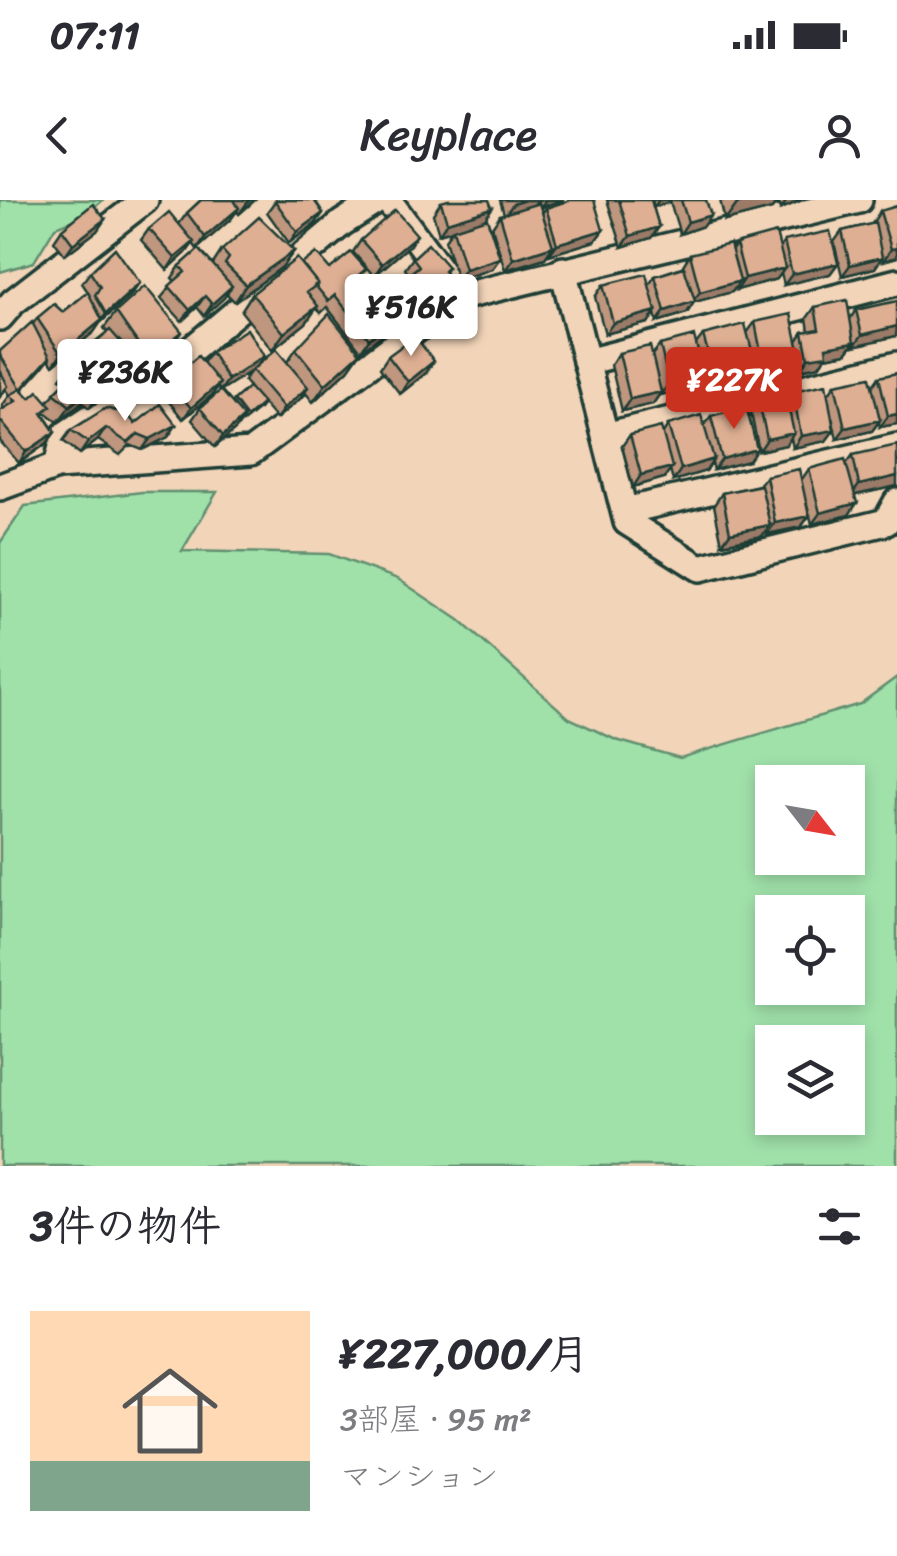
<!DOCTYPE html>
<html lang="ja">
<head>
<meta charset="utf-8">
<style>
	:root { --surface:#fff; --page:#f7f7f7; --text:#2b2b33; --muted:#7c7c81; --accent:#c8321e }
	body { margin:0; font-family:Sriracha,"Klee One",sans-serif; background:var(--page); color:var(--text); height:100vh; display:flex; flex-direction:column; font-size:38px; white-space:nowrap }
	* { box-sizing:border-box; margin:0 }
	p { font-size:32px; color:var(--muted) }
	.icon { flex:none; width:55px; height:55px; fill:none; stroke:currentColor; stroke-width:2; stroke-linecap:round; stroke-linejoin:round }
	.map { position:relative; height:966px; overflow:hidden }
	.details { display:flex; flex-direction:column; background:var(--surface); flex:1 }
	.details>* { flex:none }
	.needle { width:65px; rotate:121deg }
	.controls { position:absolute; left:755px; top:565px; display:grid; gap:20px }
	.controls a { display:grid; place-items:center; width:110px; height:110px; border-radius:0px; background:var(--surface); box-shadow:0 5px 15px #0003; font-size:50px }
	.price { position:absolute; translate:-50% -85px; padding:0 22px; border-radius:10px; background:#fff; color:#222; font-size:32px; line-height:65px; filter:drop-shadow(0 2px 5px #0008) }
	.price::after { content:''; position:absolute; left:50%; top:60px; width:30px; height:22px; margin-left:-15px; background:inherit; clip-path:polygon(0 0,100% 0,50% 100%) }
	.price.active { background:var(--accent); color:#fff }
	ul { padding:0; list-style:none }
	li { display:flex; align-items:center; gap:30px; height:250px; padding:0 30px }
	li span { display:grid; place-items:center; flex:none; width:280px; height:200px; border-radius:0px; color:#555 }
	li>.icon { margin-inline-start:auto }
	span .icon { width:120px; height:120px; fill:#fffc; stroke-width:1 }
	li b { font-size:42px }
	h2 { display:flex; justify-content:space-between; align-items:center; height:120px; padding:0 30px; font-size:42px }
	.status { display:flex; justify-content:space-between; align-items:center; height:70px; padding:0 50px; background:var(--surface); direction:ltr }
	.status svg { height:28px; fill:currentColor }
	header { display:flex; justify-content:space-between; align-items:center; height:130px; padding:0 30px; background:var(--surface); font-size:45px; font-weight:600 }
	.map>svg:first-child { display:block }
	.green { fill:#a0e1aa; stroke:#608f6f; stroke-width:2.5; fill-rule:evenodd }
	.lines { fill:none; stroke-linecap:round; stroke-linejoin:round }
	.street-casing { stroke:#1f3d34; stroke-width:32 }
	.street { stroke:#f2d4b8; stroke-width:25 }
	.wall { fill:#bf967e; stroke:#1f3d34; stroke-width:2.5; fill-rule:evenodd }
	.shaded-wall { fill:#9b7a67; stroke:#1f3d34; stroke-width:2.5 }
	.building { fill:#deaf93; stroke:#1f3d34; stroke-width:2.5 }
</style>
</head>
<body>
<div class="status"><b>07:11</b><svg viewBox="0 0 49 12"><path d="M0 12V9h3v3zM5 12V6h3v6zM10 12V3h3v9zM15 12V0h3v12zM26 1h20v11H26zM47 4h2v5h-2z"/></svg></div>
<header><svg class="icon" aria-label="back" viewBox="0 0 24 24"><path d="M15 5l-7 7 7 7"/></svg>Keyplace<svg class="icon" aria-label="person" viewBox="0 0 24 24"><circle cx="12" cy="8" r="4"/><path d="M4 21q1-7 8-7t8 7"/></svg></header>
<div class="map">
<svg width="897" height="966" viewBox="0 0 897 966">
	<rect width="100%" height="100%" fill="#f2d4b8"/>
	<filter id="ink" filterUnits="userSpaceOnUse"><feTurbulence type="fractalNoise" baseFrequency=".01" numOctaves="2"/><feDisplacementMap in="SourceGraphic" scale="20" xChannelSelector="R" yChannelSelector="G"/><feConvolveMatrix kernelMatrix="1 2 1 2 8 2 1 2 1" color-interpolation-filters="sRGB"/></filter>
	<g filter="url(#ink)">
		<path class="green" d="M0 0H103L85 16 55 27 34 62 0 72Z
			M142 292H217L182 351 329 354 398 379 459 420 569 518 616 540 680 558 860 504 897 477V966H0V343L25 306ZM772 582H848V658H772ZM772 712H848V788H772ZM772 842H848V918H772Z"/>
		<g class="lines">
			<g class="street-casing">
				<path id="street" d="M388 0 460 97
					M563 70 627 322 700 368 886 322 897 302
					M0 117 13 102 145 0
					M586 162 897 82
					M605 236 897 165
					M57 266 65 235 186 154 342 23 378 0
					M0 287 57 266 251 252 460 97 859 0
					M625 311 897 247"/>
			</g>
			<use href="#street" class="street"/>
		</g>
		<path class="wall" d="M201 0H255L239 14 237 11 231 19 197 49 193 43 186 53 167 70 141 40 149 29 179 24 187 13Z
			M276 0H319L316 2 323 13 315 24 289 43 267 12Z
			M500 0H538L535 4 539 3 538 0H564L541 7 542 13 546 8 603 30 595 41 549 55 548 52 545 58 505 70 492 27 500 15 504 14Z
			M607 0H651L659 27 651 38 622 47Z
			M652 0H706L703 26 680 34 670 2 654 7Z
			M720 0H802L781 9 778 1 772 9 725 21Z
			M441 2 492 8 484 19 492 69 457 80 445 40 452 30 439 34 433 14Z
			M880 11 897 57 883 61 882 57 875 68 842 76 834 42 842 31 872 24Z
			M105 19 97 31 65 55 54 41 62 29Z
			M361 40 409 46 374 76 353 52Z
			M784 41 838 63 830 74 784 85 781 73 777 79 737 90 736 86 732 92 694 102 687 113 657 122 655 113 648 123 605 134 595 97 603 85H649L655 76 682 67 690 54 732 50 736 44 780 48Z
			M222 50 294 51 282 67 235 102 227 94 204 116 197 107 182 121 161 98 175 81 172 78 180 66 213 64Z
			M413 58 448 67 445 72 441 88 403 120 385 99 393 88 409 74 405 69Z
			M302 64 361 76 384 133 361 151 327 107 321 113 316 108 306 123 272 150 241 111 252 94Z
			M90 72 132 94 100 123 94 132 53 165 49 159 22 190 30 198 47 202 65 182 60 178 72 161 107 132 104 128 116 112 170 149 137 174 134 170 127 180 89 208 82 202 58 222 46 213 44 215 55 232 47 243 19 263 0 241V211L4 208 2 206 10 195 6 189 0 197V151L33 124 37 118 63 112 88 92 82 83Z
			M815 107 850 119 856 110 896 136 854 146 853 144 846 153 825 157 819 166 800 170 797 153 791 162 754 169 753 165 747 174 706 185 703 176 696 186 661 195V192L653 204 622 211 611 165 619 153 652 155 660 145 696 144 703 135 747 133 755 122 797 141 803 132 809 131 807 118Z
			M296 149 360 153 348 170 313 202 305 192 300 199 276 219 263 204 259 209 243 222 242 221 236 229 215 247 192 220 200 208 220 191 218 187 212 195 183 219 161 192 169 181 203 163 211 152 260 163 287 162ZM250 172 244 181 249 187 232 203 221 190Z
			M388 156 426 173 400 194 380 168Z
			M897 173V224L880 227 879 222 872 231 837 239 832 217 834 230 826 241 793 248 791 238 786 245 759 251 751 213 759 202 787 199 793 191 828 195 835 184 872 187 879 177Z
			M711 216 749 261 714 270 712 263 706 271 673 281 670 269 664 278 633 287 622 246 630 235 663 233 668 225H704Z
			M135 224 176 225 168 237 142 250 130 245 120 255 98 240 80 254 63 241 71 230Z
			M853 255 897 286 855 295 849 315 812 324 806 300 809 316 801 327 767 334 766 329 762 336 722 344 714 305 722 293 759 285 766 276 802 279 809 269 846 264Z"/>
		<path class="shaded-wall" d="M250 0H255L239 14 247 3Z
			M525 0H538L533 6 505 15 513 4Z
			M546 0H564L540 7Z
			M659 0H672L670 2 654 7Z
			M753 0H778L772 9 725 21 737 4Z
			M787 0H802L781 9Z
			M239 8 231 19 197 49 205 37Z
			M492 8 484 20 439 34 447 22Z
			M323 13 315 24 289 43 297 32Z
			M711 15 703 26 680 34 688 22Z
			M105 19 97 31 65 55 73 44Z
			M659 27 651 38 622 47 630 36Z
			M603 30 595 41 549 55 557 44Z
			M417 35 409 46 374 76 382 64Z
			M194 42 186 53 167 70 175 58Z
			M553 46 545 58 505 70 513 59Z
			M897 48V57L883 61 891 49Z
			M294 51 282 67 235 102 246 85Z
			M882 57 875 68 842 76 850 65Z
			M500 58 492 69 457 80 465 69Z
			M838 63 830 74 784 85 792 74Z
			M785 68 777 79 737 90 745 78Z
			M449 77 441 88 403 120 411 109Z
			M740 81 732 92 694 102 687 113 657 122 665 111 692 102 700 92Z
			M140 83 132 94 100 123 94 132 53 165 61 154 100 122 106 114Z
			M232 86 224 98 204 116 212 104Z
			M205 96 197 107 182 121 190 110Z
			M318 106 306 123 272 150 284 133Z
			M656 111 648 123 605 134 613 123Z
			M392 122 384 133 361 151 369 139Z
			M897 126 896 136 854 146 862 135Z
			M182 132 170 149 137 174 148 158Z
			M854 142 846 153 825 157 819 166 800 170 808 158 826 147Z
			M799 150 791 162 754 169 762 158Z
			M360 153 348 170 313 202 325 185Z
			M264 156 256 168 220 191 228 180Z
			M50 157 42 168 13 200 21 189Z
			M434 161 426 173 400 194 408 182Z
			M755 162 747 174 706 185 714 174Z
			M139 163 127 180 89 208 101 191Z
			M704 175 696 186 661 195 669 183Z
			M220 183 212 195 183 219 191 208Z
			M94 185 82 202 58 222 70 206Z
			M308 187 300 199 276 219 284 208Z
			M661 192 653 204 622 211 630 199Z
			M897 214V224L880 227 888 216Z
			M244 217 236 229 215 247 223 236Z
			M880 220 872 231 837 239 845 228Z
			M176 225 168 237 142 250 150 239Z
			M106 228 98 240 80 254 88 242Z
			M834 230 826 241 793 248 801 236Z
			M55 232 47 243 19 263 26 252Z
			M794 233 786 245 759 251 767 239Z
			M757 249 749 261 714 270 722 259Z
			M714 259 706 271 673 281 681 269Z
			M672 267 664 278 633 287 641 275Z
			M897 276V286L851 296 859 285Z
			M857 303 849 315 812 324 820 313Z
			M809 316 801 327 767 334 775 323Z
			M770 325 762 336 722 344 730 333Z"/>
		<path class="building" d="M201 0H234L239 8 205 37 187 13Z
			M276 0H314L323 13 297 32 275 1Z
			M448 0H489L492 8 447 22 441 2Z
			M570 0H594L603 30 557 44 546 8Z
			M619 0H651L659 27 630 36Z
			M681 0H706L711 15 688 22Z
			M736 0H753L737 4Z
			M539 3 553 46 513 59 500 15Z
			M93 4 105 19 73 44 62 29Z
			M897 6V48L891 49 880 11Z
			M395 10 417 35 382 64 361 40Z
			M169 12 194 42 175 58 149 29Z
			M259 17 294 51 246 85 225 64 229 58 222 50Z
			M487 18 500 58 465 69 453 29Z
			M875 23 882 57 850 65 842 31Z
			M830 31 838 63 792 74 784 41Z
			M776 33 785 68 745 78 736 44Z
			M428 44 448 67 444 71 449 77 411 109 393 88 419 66 413 58Z
			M730 44 740 81 700 92 690 54Z
			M115 48 140 83 106 114 95 95 100 87 90 72Z
			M199 49 232 86 212 104 205 96 190 110 169 86 185 72 180 66Z
			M351 52 366 69 360 74 392 122 369 139 335 95 328 101 315 85 318 84 302 64 316 53 330 69Z
			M297 58 318 84 307 92 318 106 284 133 252 94Z
			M684 67 695 101 665 111 655 76Z
			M646 74 656 111 613 123 603 85Z
			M145 86 182 132 148 158 116 112Z
			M88 92 102 120 61 154 37 118 54 104 63 112Z
			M847 100 854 142 826 147 827 155 808 158 803 132 819 129 815 107Z
			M897 101V126L862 135 856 110Z
			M329 114 360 153 325 185 296 149Z
			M791 114 799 150 762 158 755 122Z
			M32 122 50 157 21 189 0 155V151Z
			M745 124 755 162 714 174 703 135Z
			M247 129 264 156 228 180 211 152Z
			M110 130 139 163 101 191 94 185 70 206 54 193 80 168 72 161Z
			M415 136 434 161 408 182 388 156Z
			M694 136 704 175 669 183 660 145Z
			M650 146 661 192 630 199 619 153Z
			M276 149 308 187 284 208 252 170Z
			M198 156 220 183 191 208 169 181Z
			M0 170 8 186 0 195Z
			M897 173V214L888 216 879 177Z
			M870 177 880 220 845 228 835 184Z
			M826 184 834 230 801 236 793 191Z
			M249 187 263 203 247 217 234 200Z
			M21 189 30 198 38 191 51 206 42 213 55 232 26 252 0 220V211L16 201 10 195Z
			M221 190 244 217 223 236 200 208Z
			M786 196 794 233 767 239 759 202Z
			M120 204 135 224 160 204 176 225 150 239 138 234 128 243 106 228 88 242 71 230 106 208 116 211Z
			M746 206 757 249 722 259 711 216Z
			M701 215 714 259 681 269 668 225Z
			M661 227 672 267 641 275 630 235Z
			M897 245V276L859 285 853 255Z
			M845 259 857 303 820 313 809 269Z
			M799 269 809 316 775 323 766 276Z
			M761 285 770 325 730 333 722 293Z"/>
	</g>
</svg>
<div class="controls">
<a><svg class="needle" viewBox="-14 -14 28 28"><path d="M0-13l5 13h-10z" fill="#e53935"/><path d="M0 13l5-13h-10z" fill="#7c7c81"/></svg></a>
<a><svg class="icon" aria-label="locate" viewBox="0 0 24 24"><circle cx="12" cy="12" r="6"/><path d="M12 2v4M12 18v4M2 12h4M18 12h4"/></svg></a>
<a><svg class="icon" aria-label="layers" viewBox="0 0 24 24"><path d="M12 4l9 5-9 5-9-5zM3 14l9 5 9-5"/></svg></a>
</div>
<b class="price" style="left:411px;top:159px">¥516K</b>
<b class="price" style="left:125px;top:224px">¥236K</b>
<b class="price active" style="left:734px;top:232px">¥227K</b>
</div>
<section class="details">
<h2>3件の物件<svg class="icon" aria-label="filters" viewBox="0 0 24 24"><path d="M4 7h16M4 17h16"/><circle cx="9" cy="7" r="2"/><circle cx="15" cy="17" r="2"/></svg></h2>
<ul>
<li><span style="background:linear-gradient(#ffd9b3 75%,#7fa58c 0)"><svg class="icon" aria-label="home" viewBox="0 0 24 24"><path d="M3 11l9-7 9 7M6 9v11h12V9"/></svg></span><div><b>¥227,000/月</b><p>3部屋 · 95 m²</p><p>マンション</p></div></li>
</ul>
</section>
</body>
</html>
